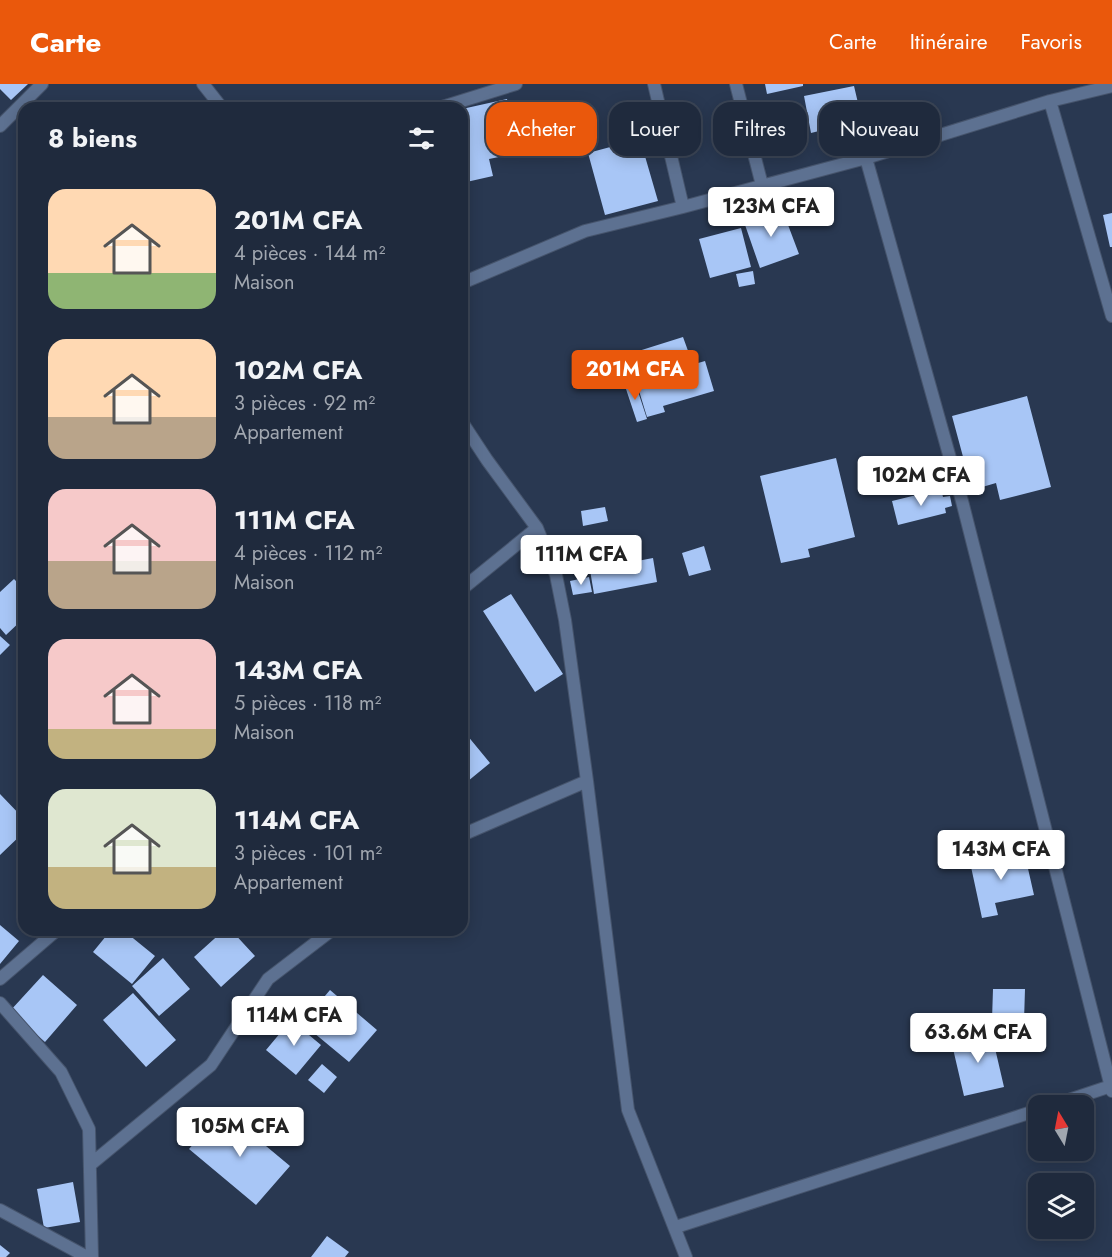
<!DOCTYPE html>
<html lang="fr">
<head>
<meta charset="utf-8">
<style>
	:root { --surface:#1f2a3d; --page:#2c3648; --text:#f1f3f6; --muted:#a1a7b0; --line:#3c4657; --accent:#ea580c }
	body { margin:0; font-family:Jost,sans-serif; background:var(--page); color:var(--text); height:100vh; display:flex; flex-direction:column; font-size:22px; white-space:nowrap }
	* { box-sizing:border-box; margin:0 }
	p { font-size:20px; color:var(--muted) }
	.icon { flex:none; width:33px; height:33px; fill:none; stroke:currentColor; stroke-width:2; stroke-linecap:round; stroke-linejoin:round }
	.map { position:relative; flex:1; overflow:hidden }
	.side { position:absolute; left:18px; top:18px; width:450px; height:834px; display:flex; flex-direction:column; background:var(--surface); border-radius:18px; box-shadow:0 3px 15px #0003,0 0 0 2px var(--line) }
	.side>* { flex:none }
	.banner { position:absolute; left:486px; top:18px; width:536px; height:54px; display:flex; gap:12px }
	.needle { width:39px; rotate:350deg }
	.fabs { position:absolute; left:1028px; top:1011px; display:grid; gap:12px }
	.fabs a { display:grid; place-items:center; width:66px; height:66px; border-radius:12px; background:var(--surface); box-shadow:0 3px 15px #0003,0 0 0 2px var(--line); font-size:30px }
	.price { position:absolute; translate:-50% -51px; padding:0 14px; border-radius:6px; background:#fff; color:#222; font-size:20px; line-height:39px; filter:drop-shadow(0 2px 3px #0008) }
	.price::after { content:''; position:absolute; left:50%; top:36px; width:18px; height:14px; margin-left:-9px; background:inherit; clip-path:polygon(0 0,100% 0,50% 100%) }
	.price.on { background:var(--accent); color:#fff }
	ul { padding:0; list-style:none }
	li { display:flex; align-items:center; gap:18px; height:150px; padding:0 30px }
	li span { display:grid; place-items:center; flex:none; width:168px; height:120px; border-radius:18px; color:#555 }
	li>.icon { margin-inline-start:auto }
	span .icon { width:72px; height:72px; fill:#fffc; stroke-width:1 }
	li b { font-size:26px }
	h2 { display:flex; justify-content:space-between; align-items:center; height:72px; padding:0 30px; font-size:26px }
	.tag { padding:0 21px; border-radius:18px; background:var(--surface); box-shadow:0 3px 15px #0003,0 0 0 2px var(--line); font-size:21px; line-height:54px }
	.tag.on { background:var(--accent); color:#fff }
	header { display:flex; align-items:center; gap:36px; box-sizing:border-box; height:84px; padding:0 30px; background:var(--accent); color:#fff }
	header strong { font-size:28px }
	nav { display:flex; gap:33px; margin-inline-start:auto; font-size:21px }
	.map>svg:first-child { display:block }
	.building { fill:#a8c6f6 }
	.lines { fill:none; stroke-linecap:round; stroke-linejoin:round }
	.minor-casing { stroke:#46546c; stroke-width:14 }
	.minor { stroke:#5d7191; stroke-width:12 }
</style>
</head>
<body>
<header>
<strong>Carte</strong>
<nav><a>Carte</a><a>Itinéraire</a><a>Favoris</a></nav>
</header>
<div class="map">
<svg width="1112" height="1173" viewBox="0 0 1112 1173">
	<rect width="100%" height="100%" fill="#293851"/>
	<path class="building" d="M0 0H28L11 16 0 5Z
		M765 0H803V2L767 10Z
		M854 2 858 19H862L869 53 822 62 819 47 811 49 804 12Z
		M507 15 518 69 489 75 493 92 462 99V25Z
		M640 55 658 117 605 131 588 69Z
		M782 125 799 170 760 184 744 138Z
		M1112 129V163H1110L1103 131Z
		M741 144 751 183 710 194 699 155Z
		M753 187 755 200 739 203 736 190Z
		M683 253 691 275 636 293 629 270Z
		M627 267 629 276 622 278 620 268Z
		M705 277 714 307 663 322 665 328 647 333 636 297Z
		M630 284 633 294 625 297 622 286Z
		M634 295 647 335 637 338 624 299Z
		M1027 312 1051 403 1000 416 996 399 972 406 952 332Z
		M836 374 855 453 808 465 810 473 781 479 760 392Z
		M941 405 943 413 950 412 952 422 945 424 946 429 898 441 892 417Z
		M605 423 608 437 583 442 581 427Z
		M577 461 579 472 565 475 563 464Z
		M704 462 711 486 689 492 682 469Z
		M653 474 657 498 594 510 590 486Z
		M589 493 592 508 573 511 570 497Z
		M14 495 24 505V534L6 551 0 544V508Z
		M511 510 563 590 535 608 483 527Z
		M0 552 10 561 0 571Z
		M462 645 490 679 462 702Z
		M0 710 24 735V748L0 771Z
		M1024 767 1034 811 995 819 998 831 982 834 970 778Z
		M0 841 19 857 0 880Z
		M111 846H123L155 872 132 900 93 868Z
		M176 846H188L181 852Z
		M224 846H231L255 872 221 903 194 873Z
		M269 846H281L274 852Z
		M163 874 190 905 159 932 132 902Z
		M43 891 77 921 45 958 10 927Z
		M993 905H1025L1024 937 992 936Z
		M330 906 377 946 349 978 302 939Z
		M133 909 176 956 146 983 103 936Z
		M291 936 321 961 296 991 266 966Z
		M991 947 1004 1003 964 1012 951 956Z
		M322 980 337 993 324 1009 308 996Z
		M223 1026 290 1082 256 1121 189 1065Z
		M73 1098 80 1138 44 1144 37 1105Z
		M327 1152 349 1168 345 1173H311Z
		M0 1161 10 1169 6 1173H0Z"/>
	<g class="lines">
		<g class="minor-casing">
			<path id="minor" d="M203 0 222 24
				M654 0 683 123
				M736 0 762 101
				M1050 17 1112 232
				M439 24 516 0
				M0 42 42 0
				M866 74 962 417 1112 1007
				M462 199 585 147 683 123 866 74 1050 17 1112 2
				M462 338 487 376 537 444 556 491 565 536 587 697 628 1026 686 1173
				M462 505 537 444
				M462 751 587 697
				M0 895 57 846
				M0 919 61 988 89 1045 92 1173
				M1051 1022 1111 1002
				M91 1080 211 981 268 895 332 846
				M0 1126 87 1173
				M676 1143 1038 1026"/>
		</g>
		<use href="#minor" class="minor"/>
	</g>
</svg>
<div class="fabs">
<a><svg class="needle" viewBox="-14 -14 28 28"><path d="M0-13l5 13h-10z" fill="#e53935"/><path d="M0 13l5-13h-10z" fill="#a1a7b0"/></svg></a>
<a><svg class="icon" aria-label="layers" viewBox="0 0 24 24"><path d="M12 4l9 5-9 5-9-5zM3 14l9 5 9-5"/></svg></a>
</div>
<b class="price" style="left:771px;top:154px">123M CFA</b>
<b class="price on" style="left:635px;top:317px">201M CFA</b>
<b class="price" style="left:921px;top:423px">102M CFA</b>
<b class="price" style="left:581px;top:502px">111M CFA</b>
<b class="price" style="left:1001px;top:797px">143M CFA</b>
<b class="price" style="left:294px;top:963px">114M CFA</b>
<b class="price" style="left:978px;top:980px">63.6M CFA</b>
<b class="price" style="left:240px;top:1074px">105M CFA</b>
<div class="banner">
<a class="tag on">Acheter</a>
<a class="tag">Louer</a>
<a class="tag">Filtres</a>
<a class="tag">Nouveau</a>
</div>
<section class="side">
<h2>8 biens<svg class="icon" aria-label="filters" viewBox="0 0 24 24"><path d="M4 7h16M4 17h16"/><circle cx="9" cy="7" r="2"/><circle cx="15" cy="17" r="2"/></svg></h2>
<ul>
<li><span style="background:linear-gradient(#ffd9b3 70%,#8fb573 0)"><svg class="icon" aria-label="home" viewBox="0 0 24 24"><path d="M3 11l9-7 9 7M6 9v11h12V9"/></svg></span><div><b>201M CFA</b><p>4 pièces · 144 m²</p><p>Maison</p></div></li>
<li><span style="background:linear-gradient(#ffd9b3 65%,#b9a48a 0)"><svg class="icon" aria-label="home" viewBox="0 0 24 24"><path d="M3 11l9-7 9 7M6 9v11h12V9"/></svg></span><div><b>102M CFA</b><p>3 pièces · 92 m²</p><p>Appartement</p></div></li>
<li><span style="background:linear-gradient(#f6c9c9 60%,#b9a48a 0)"><svg class="icon" aria-label="home" viewBox="0 0 24 24"><path d="M3 11l9-7 9 7M6 9v11h12V9"/></svg></span><div><b>111M CFA</b><p>4 pièces · 112 m²</p><p>Maison</p></div></li>
<li><span style="background:linear-gradient(#f6c9c9 75%,#c2b280 0)"><svg class="icon" aria-label="home" viewBox="0 0 24 24"><path d="M3 11l9-7 9 7M6 9v11h12V9"/></svg></span><div><b>143M CFA</b><p>5 pièces · 118 m²</p><p>Maison</p></div></li>
<li><span style="background:linear-gradient(#dfe7d0 65%,#c2b280 0)"><svg class="icon" aria-label="home" viewBox="0 0 24 24"><path d="M3 11l9-7 9 7M6 9v11h12V9"/></svg></span><div><b>114M CFA</b><p>3 pièces · 101 m²</p><p>Appartement</p></div></li>
</ul>
</section>
</div>
</body>
</html>
